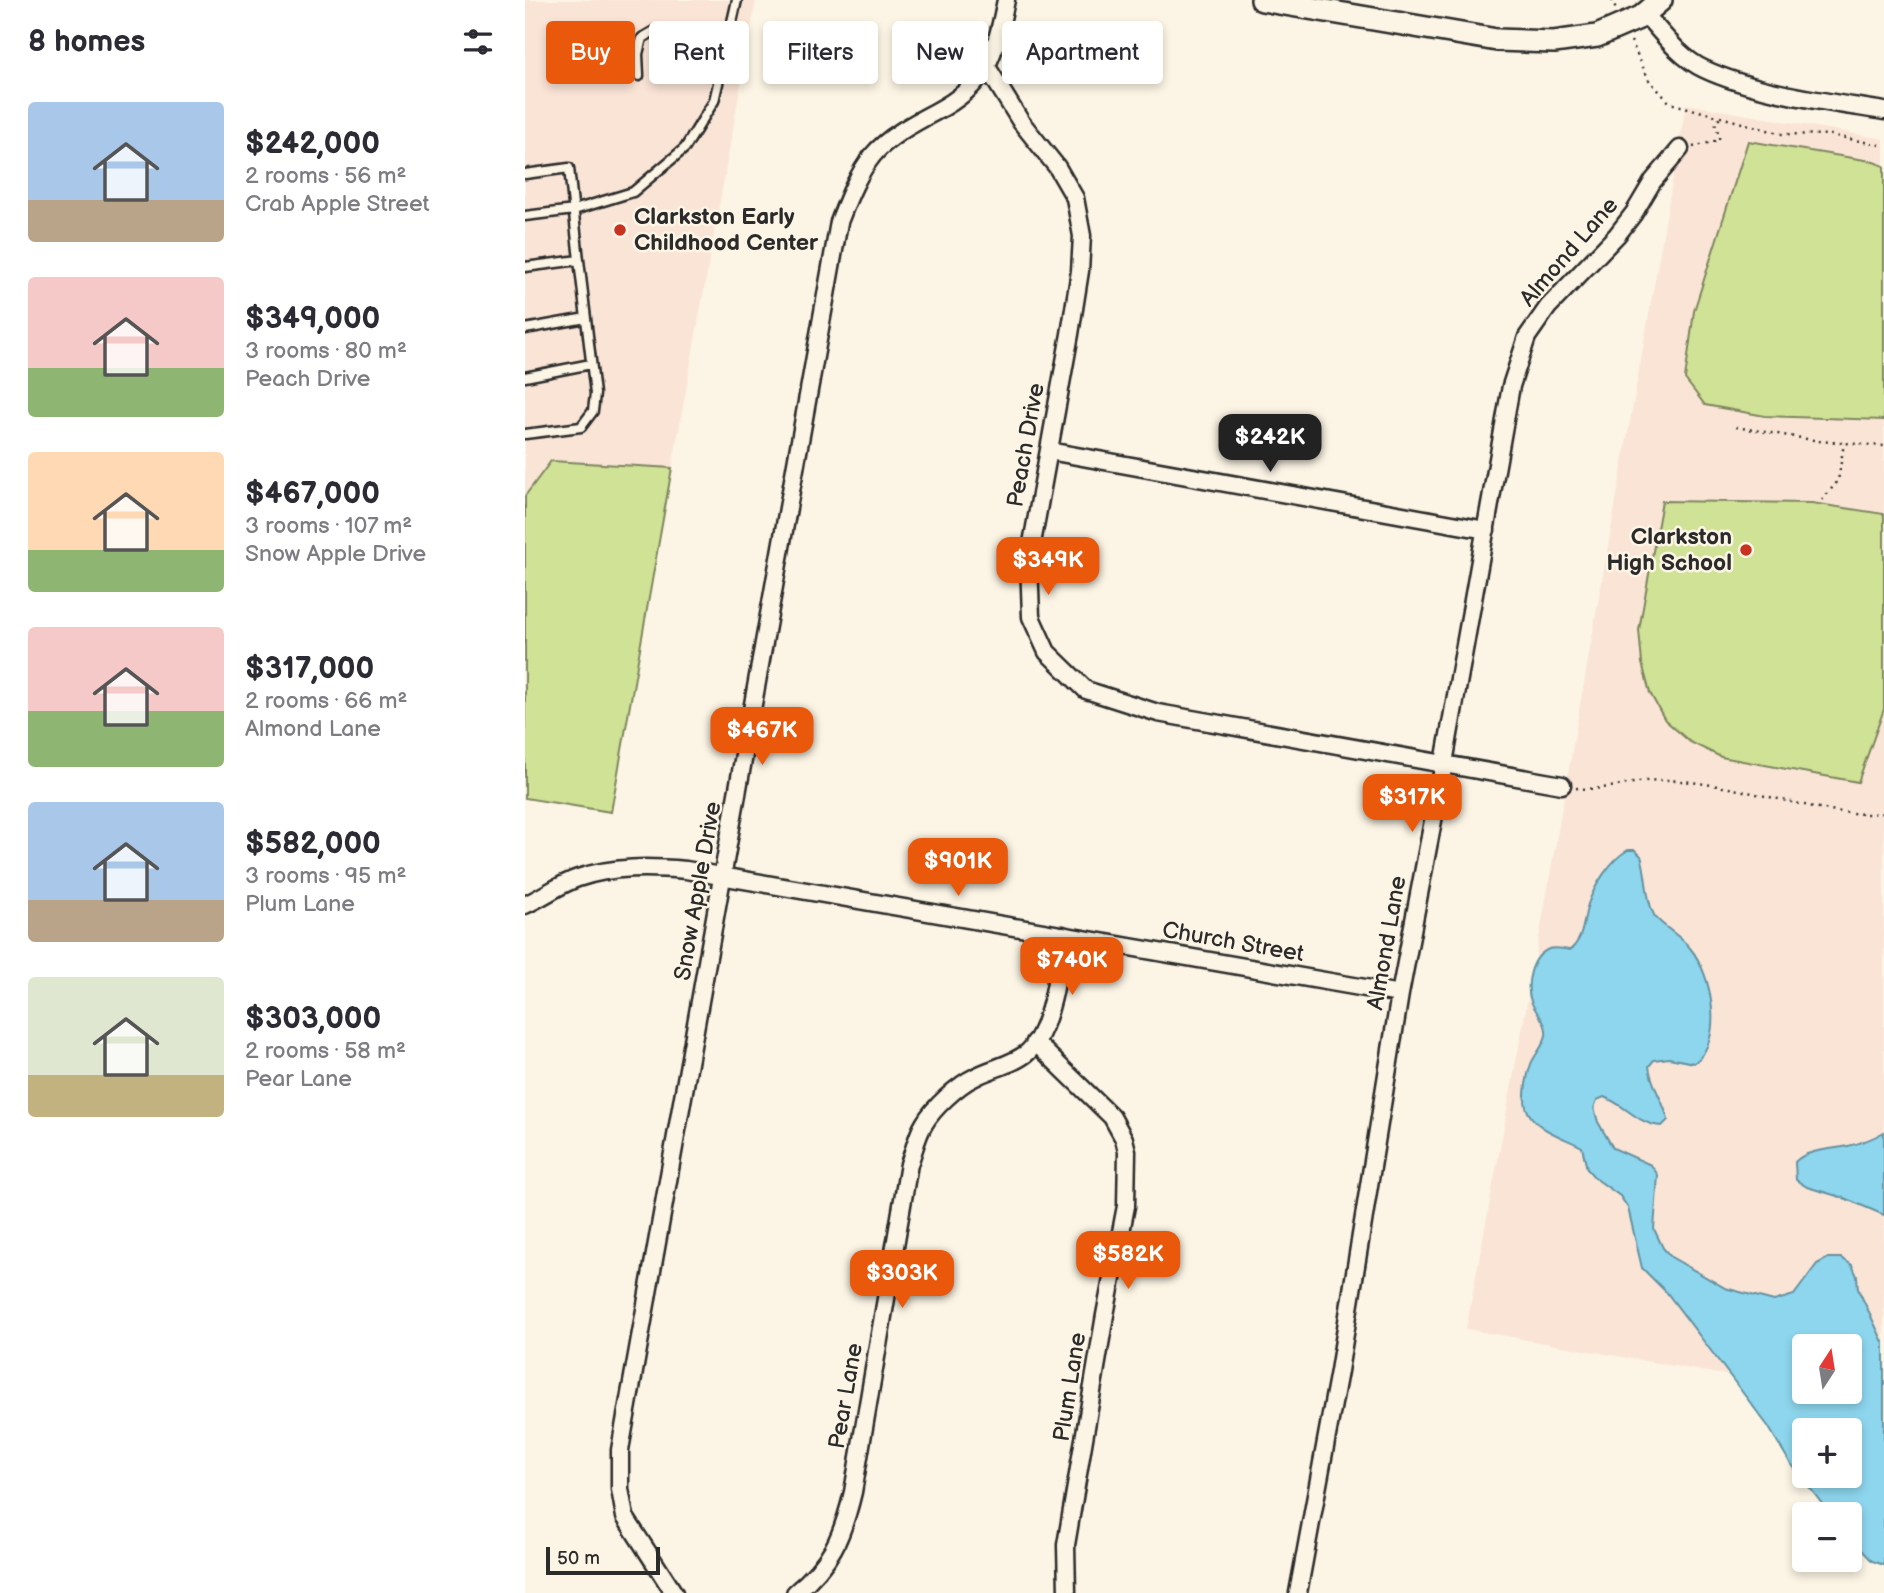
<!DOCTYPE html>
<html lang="en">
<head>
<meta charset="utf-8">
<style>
	:root { --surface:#fff; --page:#f2f2f3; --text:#2b2b33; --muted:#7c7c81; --accent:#ea580c }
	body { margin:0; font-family:"Balsamiq Sans",sans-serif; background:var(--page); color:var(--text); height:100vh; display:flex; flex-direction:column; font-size:26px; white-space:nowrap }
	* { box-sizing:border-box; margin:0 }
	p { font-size:23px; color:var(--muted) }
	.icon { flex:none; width:38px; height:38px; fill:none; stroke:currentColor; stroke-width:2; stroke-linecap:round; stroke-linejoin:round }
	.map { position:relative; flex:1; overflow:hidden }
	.details { display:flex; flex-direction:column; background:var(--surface); width:525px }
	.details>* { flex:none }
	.guide { position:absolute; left:21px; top:21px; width:665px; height:63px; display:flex; gap:14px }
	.needle { width:46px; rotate:12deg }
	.controls { position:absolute; left:1267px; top:1334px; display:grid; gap:14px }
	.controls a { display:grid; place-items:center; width:70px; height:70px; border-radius:7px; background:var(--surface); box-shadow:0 4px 10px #0003; font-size:35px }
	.scale { position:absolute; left:21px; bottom:18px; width:114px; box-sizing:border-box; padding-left:7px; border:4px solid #2b2b2b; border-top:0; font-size:19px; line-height:24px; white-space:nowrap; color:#2b2b2b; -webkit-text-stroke:5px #fcf5e5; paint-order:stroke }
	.price { position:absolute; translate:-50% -60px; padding:0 16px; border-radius:14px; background:var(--accent); color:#fff; font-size:23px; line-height:46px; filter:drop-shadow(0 2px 4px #0008) }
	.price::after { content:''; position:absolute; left:50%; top:42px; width:21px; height:16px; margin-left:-10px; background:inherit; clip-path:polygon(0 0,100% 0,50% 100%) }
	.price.on { background:#222; color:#fff }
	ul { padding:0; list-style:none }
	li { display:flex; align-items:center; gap:21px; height:175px; padding:0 28px }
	li span { display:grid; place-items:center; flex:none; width:196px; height:140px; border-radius:7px; color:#555 }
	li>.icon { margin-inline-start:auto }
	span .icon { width:84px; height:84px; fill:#fffc; stroke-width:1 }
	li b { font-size:30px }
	h2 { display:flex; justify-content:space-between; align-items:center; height:84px; padding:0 28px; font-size:30px }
	.chip { padding:0 24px; border-radius:7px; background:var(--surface); box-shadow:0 4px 10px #0003; font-size:24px; line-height:63px }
	.chip.on { background:var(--accent); color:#fff }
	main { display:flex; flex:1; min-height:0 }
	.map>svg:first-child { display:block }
	.built { fill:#fae4d6 }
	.green { fill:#d0e296; stroke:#7e8660; stroke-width:2 }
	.water { fill:#8dd6ee; stroke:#6692a0; stroke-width:2; fill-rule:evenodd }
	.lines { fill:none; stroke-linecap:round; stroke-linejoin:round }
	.service-casing { stroke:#2b2b2b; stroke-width:13 }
	.minor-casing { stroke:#2b2b2b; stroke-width:21 }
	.tertiary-casing { stroke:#2b2b2b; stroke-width:26 }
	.path { stroke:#2b2b2b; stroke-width:2.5; stroke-dasharray:2 5; stroke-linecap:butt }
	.service { stroke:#fcf5e5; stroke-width:8 }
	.minor { stroke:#fcf5e5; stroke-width:16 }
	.tertiary { stroke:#fcf5e5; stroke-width:21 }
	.poi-dot { fill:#c8321e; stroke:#fcf5e5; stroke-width:2.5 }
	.labels { text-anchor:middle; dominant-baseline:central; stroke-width:5; stroke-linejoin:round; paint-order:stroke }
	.poi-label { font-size:23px; font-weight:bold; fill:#2b2b2b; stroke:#fcf5e5; text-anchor:start }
	.street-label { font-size:23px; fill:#2b2b2b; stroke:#fcf5e5 }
</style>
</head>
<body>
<main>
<section class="details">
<h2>8 homes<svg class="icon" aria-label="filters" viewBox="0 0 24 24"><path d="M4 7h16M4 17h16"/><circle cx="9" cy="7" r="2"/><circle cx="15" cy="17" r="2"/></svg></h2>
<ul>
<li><span style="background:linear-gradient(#a9c7e8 70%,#b9a48a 0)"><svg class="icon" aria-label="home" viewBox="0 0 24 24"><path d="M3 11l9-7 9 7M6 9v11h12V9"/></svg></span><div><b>$242,000</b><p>2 rooms · 56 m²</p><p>Crab Apple Street</p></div></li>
<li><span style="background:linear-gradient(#f6c9c9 65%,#8fb573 0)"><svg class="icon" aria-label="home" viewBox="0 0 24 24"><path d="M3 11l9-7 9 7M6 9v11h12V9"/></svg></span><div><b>$349,000</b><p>3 rooms · 80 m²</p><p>Peach Drive</p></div></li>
<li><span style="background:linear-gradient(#ffd9b3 70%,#8fb573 0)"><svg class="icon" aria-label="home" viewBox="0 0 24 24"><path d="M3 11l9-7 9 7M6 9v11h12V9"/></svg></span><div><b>$467,000</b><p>3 rooms · 107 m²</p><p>Snow Apple Drive</p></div></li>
<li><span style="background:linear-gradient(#f6c9c9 60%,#8fb573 0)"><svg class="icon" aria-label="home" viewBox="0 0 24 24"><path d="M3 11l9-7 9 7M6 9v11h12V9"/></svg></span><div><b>$317,000</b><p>2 rooms · 66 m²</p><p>Almond Lane</p></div></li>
<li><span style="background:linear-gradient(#a9c7e8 70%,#b9a48a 0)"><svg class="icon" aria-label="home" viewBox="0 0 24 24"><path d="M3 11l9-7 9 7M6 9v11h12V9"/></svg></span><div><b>$582,000</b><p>3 rooms · 95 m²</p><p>Plum Lane</p></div></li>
<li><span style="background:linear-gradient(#dfe7d0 70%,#c2b280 0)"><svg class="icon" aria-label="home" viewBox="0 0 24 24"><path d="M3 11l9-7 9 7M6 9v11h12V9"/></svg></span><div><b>$303,000</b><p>2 rooms · 58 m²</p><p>Pear Lane</p></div></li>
</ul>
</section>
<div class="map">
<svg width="1359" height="1593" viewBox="0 0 1359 1593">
	<rect width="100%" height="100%" fill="#fcf5e5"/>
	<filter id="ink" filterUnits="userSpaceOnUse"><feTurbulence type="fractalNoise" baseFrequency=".0143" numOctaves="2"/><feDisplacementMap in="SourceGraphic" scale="14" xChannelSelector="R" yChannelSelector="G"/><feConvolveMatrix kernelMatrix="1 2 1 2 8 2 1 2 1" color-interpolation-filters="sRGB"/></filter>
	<g filter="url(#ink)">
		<path class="built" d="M0 0H231L147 468 27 461 0 497Z
			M1161 104 1359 139V1403L1325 1391V1346H1279V1389L941 1329 1010 961Z"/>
		<path class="green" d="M1223 141 1346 161 1359 166V420L1240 416 1180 405 1160 379 1169 311Z
			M26 461 147 468 86 812 0 798V496Z
			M1137 501 1287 503 1359 514V709L1333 782 1196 757 1165 742 1140 720 1125 693 1117 663 1114 630Z"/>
		<path class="water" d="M1103 850H1110L1116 856C1122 874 1120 898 1129 915 1136 926 1156 936 1165 948 1187 974 1200 1041 1169 1063L1144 1058 1129 1060 1124 1066C1126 1086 1139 1101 1143 1120L1137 1126C1113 1125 1101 1105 1079 1097L1072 1100 1069 1108 1073 1122 1088 1148 1126 1165 1133 1175 1129 1229 1138 1248 1146 1257 1200 1288 1249 1301 1269 1295 1292 1264 1303 1258H1316L1327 1265 1332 1276 1333 1289 1359 1344V1565L1347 1561 1325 1537V1514H1305L1264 1461 1243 1426 1142 1293 1117 1268 1103 1208 1095 1196 1070 1178 1062 1169 1057 1147C1039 1137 1008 1130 1001 1107 998 1095 1002 1075 1006 1064 1010 1054 1019 1046 1021 1035 1023 1022 1010 1013 1006 1001 1000 985 1006 956 1024 949 1030 947 1038 949 1045 950 1059 939 1058 920 1063 904 1070 885 1085 860 1103 850ZM1279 1346H1325V1391H1279ZM1279 1430H1325V1475H1279Z
			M1359 1132V1215L1319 1198 1282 1187 1271 1180 1270 1162C1282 1149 1306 1150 1323 1146 1336 1143 1347 1139 1359 1132Z"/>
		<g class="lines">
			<g class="service-casing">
				<path id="service" d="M114 76 113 54 117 38 131 30 204 35
					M0 174 44 168 54 260 0 267
					M0 216 49 210 108 192 160 148 189 101 212 0
					M0 329 61 318
					M0 377 66 364
					M0 434 56 427 68 411 70 394 54 260"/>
			</g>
			<g class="minor-casing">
				<path id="minor" d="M1120 14C1137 33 1155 58 1179 69 1230 93 1304 102 1359 111
					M462 67 496 122 532 167 550 198 557 236 555 271 545 334 504 560 506 617 522 652 561 690 633 713 1037 785
					M524 451 961 530
					M0 905C18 897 35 884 53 878 88 866 125 867 161 870L875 994
					M510 1042 587 1117 599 1139 602 1151 601 1206 580 1315 541 1545 542 1593
					M149 1593 100 1517 95 1489V1450L314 222C323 199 332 175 348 155 363 137 389 123 410 112 463 85 470 54 481 0
					M270 1593C306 1563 317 1538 328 1492L384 1164C389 1151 392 1135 399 1124 408 1108 433 1085 450 1077 466 1068 488 1065 503 1052 527 1029 534 967 538 935
					M773 1593 814 1371 875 994 919 763 986 386 1002 337 1023 307 1092 235 1109 213 1128 181 1155 149"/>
			</g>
			<g class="tertiary-casing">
				<path id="tertiary" d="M737 0 972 40 1029 42 1072 36 1116 17 1136 0"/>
			</g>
			<path class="path" d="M1087 0 1091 10
				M1106 41 1124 80 1145 103 1257 134 1306 135 1359 146
				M1168 147 1194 140V136L1190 123 1196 117
				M1211 427 1294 441 1359 446
				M1297 500 1313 481 1319 443
				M1051 788C1082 792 1110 779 1141 780 1189 782 1238 796 1284 806 1309 811 1334 816 1359 813"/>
			<use href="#service" class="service"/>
			<use href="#minor" class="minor"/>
			<use href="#tertiary" class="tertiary"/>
		</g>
	</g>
	<g class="poi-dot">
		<circle cx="95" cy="230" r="7"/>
		<circle cx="1221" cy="550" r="7"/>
	</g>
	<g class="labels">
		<g class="poi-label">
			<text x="109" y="217">Clarkston Early<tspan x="109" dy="26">Childhood Center</tspan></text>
			<text x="1207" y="537" text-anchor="end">Clarkston<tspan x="1207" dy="26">High School</tspan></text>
		</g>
		<g class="street-label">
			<text transform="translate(1044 252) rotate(-49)">Almond Lane</text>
			<text transform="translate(501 445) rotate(-80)">Peach Drive</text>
			<text transform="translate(173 891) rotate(-80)">Snow Apple Drive</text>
			<text transform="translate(708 942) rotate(10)">Church Street</text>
			<text transform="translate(862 943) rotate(-80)">Almond Lane</text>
			<text transform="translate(545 1387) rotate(-81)">Plum Lane</text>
			<text transform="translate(321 1396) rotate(-80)">Pear Lane</text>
		</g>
	</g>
</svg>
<div class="controls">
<a><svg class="needle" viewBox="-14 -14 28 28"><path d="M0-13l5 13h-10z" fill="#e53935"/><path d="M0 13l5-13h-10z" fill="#7c7c81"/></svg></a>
<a>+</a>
<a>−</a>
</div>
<div class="scale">50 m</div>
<b class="price on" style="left:745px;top:474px">$242K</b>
<b class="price" style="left:523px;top:597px">$349K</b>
<b class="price" style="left:237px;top:767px">$467K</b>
<b class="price" style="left:887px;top:834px">$317K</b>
<b class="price" style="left:433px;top:898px">$901K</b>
<b class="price" style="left:547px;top:997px">$740K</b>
<b class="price" style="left:603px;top:1291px">$582K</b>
<b class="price" style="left:377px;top:1310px">$303K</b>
<div class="guide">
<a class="chip on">Buy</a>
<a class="chip">Rent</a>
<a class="chip">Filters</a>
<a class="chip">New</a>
<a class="chip">Apartment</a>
</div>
</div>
</main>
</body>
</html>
